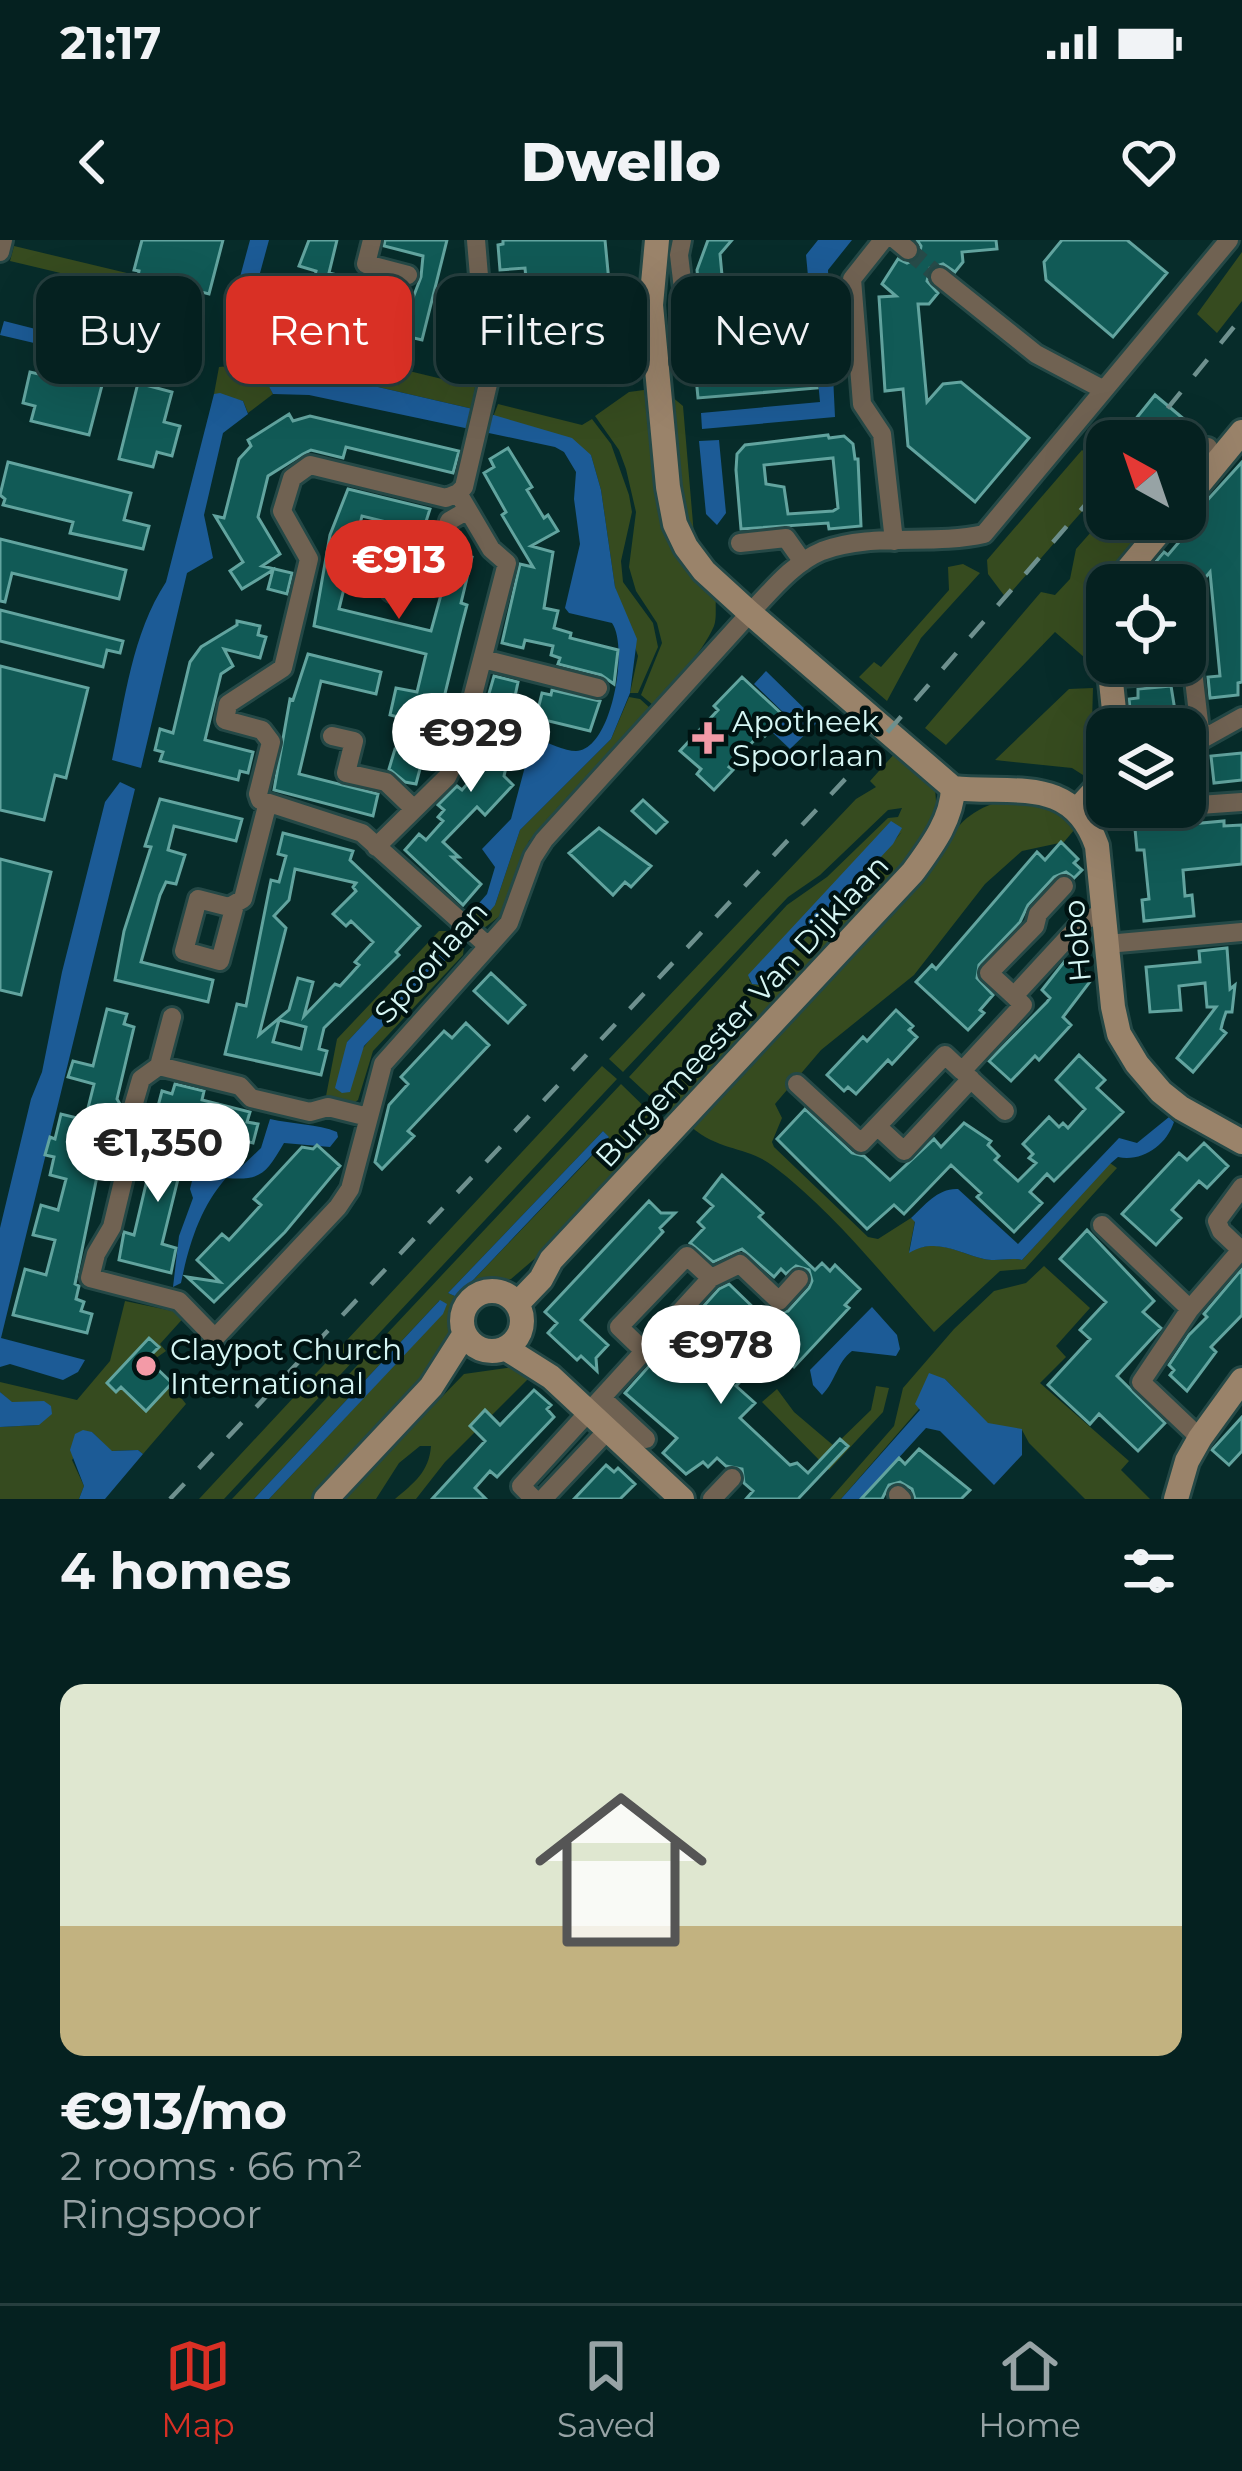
<!DOCTYPE html>
<html lang="en">
<head>
<meta charset="utf-8">
<style>
	:root { --surface:#052120; --page:#0e2929; --text:#f1f3f6; --muted:#97a3a5; --line:#263e3e; --accent:#d93025 }
	body { margin:0; font-family:Montserrat,sans-serif; background:var(--page); color:var(--text); height:100vh; display:flex; flex-direction:column; font-size:45px; white-space:nowrap }
	* { box-sizing:border-box; margin:0 }
	p { font-size:39px; color:var(--muted) }
	.icon { flex:none; width:66px; height:66px; fill:none; stroke:currentColor; stroke-width:2; stroke-linecap:round; stroke-linejoin:round }
	.map { position:relative; height:1259px; overflow:hidden }
	.details { display:flex; flex-direction:column; background:var(--surface); flex:1 }
	.details>* { flex:none }
	.banner { position:absolute; left:36px; top:36px; width:1170px; height:108px; display:flex; gap:24px }
	.needle { width:78px; rotate:320deg }
	.buttons { position:absolute; left:1086px; top:180px; display:grid; gap:24px }
	.buttons a { display:grid; place-items:center; width:120px; height:120px; border-radius:24px; background:var(--surface); box-shadow:0 12px 48px #0002,0 0 0 3px var(--line); font-size:60px }
	.price { position:absolute; translate:-50% -102px; padding:0 27px; border-radius:42px; background:#fff; color:#222; font-size:39px; line-height:78px; filter:drop-shadow(0 3px 6px #0008) }
	.price::after { content:''; position:absolute; left:50%; top:72px; width:36px; height:27px; margin-left:-18px; background:inherit; clip-path:polygon(0 0,100% 0,50% 100%) }
	.price.on { background:var(--accent); color:#fff }
	ul { padding:0; list-style:none }
	li { display:grid; align-content:center; gap:24px; height:636px; padding:0 60px }
	li span { display:grid; place-items:center; height:372px; border-radius:24px; color:#555 }
	li>.icon { margin-inline-start:auto }
	span .icon { width:216px; height:216px; fill:#fffc; stroke-width:1 }
	li b { font-size:51px }
	h2 { display:flex; justify-content:space-between; align-items:center; height:144px; padding:0 60px; font-size:51px }
	.tag { padding:0 42px; border-radius:24px; background:var(--surface); box-shadow:0 12px 48px #0002,0 0 0 3px var(--line); font-size:42px; line-height:108px }
	.tag.on { background:var(--accent); color:#fff }
	.status { display:flex; justify-content:space-between; align-items:center; height:84px; padding:0 60px; background:var(--surface); direction:ltr }
	.status svg { height:33px; fill:currentColor }
	header { display:flex; justify-content:space-between; align-items:center; height:156px; padding:0 60px; background:var(--surface); font-size:54px; font-weight:800 }
	.tabs { display:flex; justify-content:space-around; align-items:center; height:168px; border-top:3px solid var(--line); background:var(--surface); font-size:33px; color:var(--muted) }
	.tabs a { display:grid; justify-items:center; gap:6px }
	.tabs .on { color:var(--accent) }
	.map>svg:first-child { display:block }
	.green { fill:#364b1f; fill-rule:evenodd }
	.water { fill:#1c5b96 }
	.building { fill:#115a56; stroke:#62a49f; stroke-width:3; fill-rule:evenodd }
	.lines { fill:none; stroke-linecap:round; stroke-linejoin:round }
	.street-tunnel { stroke:#264a48; stroke-width:18; stroke-dasharray:18 9; stroke-linecap:butt }
	.street-casing { stroke:#244846; stroke-width:24 }
	.secondary-casing { stroke:#244846; stroke-width:30 }
	.street { stroke:#706252; stroke-width:18 }
	.secondary { stroke:#9a836a; stroke-width:24 }
	.rail { stroke:#6e908e; stroke-width:4.5; stroke-dasharray:21 21; stroke-linecap:butt }
	.poi-dot { fill:#f39aa7; stroke:#001312; stroke-width:4.5 }
	.labels { text-anchor:middle; dominant-baseline:central; stroke-width:9; stroke-linejoin:round; paint-order:stroke }
	.poi-label { font-size:30px; fill:#d6f6f4; stroke:#001312; text-anchor:start }
	.street-label { font-size:30px; fill:#d6f6f4; stroke:#001312 }
</style>
</head>
<body>
<div class="status"><b>21:17</b><svg viewBox="0 0 49 12"><path d="M0 12V9h3v3zM5 12V6h3v6zM10 12V3h3v9zM15 12V0h3v12zM26 1h20v11H26zM47 4h2v5h-2z"/></svg></div>
<header><svg class="icon" aria-label="back" viewBox="0 0 24 24"><path d="M15 5l-7 7 7 7"/></svg>Dwello<svg class="icon" aria-label="heart" viewBox="0 0 24 24"><path d="M12 20l-8-8c-3-5 5-10 8-4 3-6 11-1 8 4z"/></svg></header>
<div class="map">
<svg width="1242" height="1259" viewBox="0 0 1242 1259">
	<rect width="100%" height="100%" fill="#072c2a"/>
	<path class="green" d="M14 6 177 45 171 66 153 55 10 21Z
		M1242 12V61L1217 93 1197 74Z
		M302 105 475 147 473 169 352 141 315 137 297 146 275 139 267 142 273 154 248 173 243 161 214 154 219 127 262 123Z
		M644 150 655 206 716 358C715 366 717 377 714 386 701 416 673 441 653 465L641 455 662 403 657 383 636 351 629 327 636 272 626 229 619 210 595 176 629 152Z
		M671 156 683 166 694 295 682 269Z
		M498 164 582 185 592 179 611 204 629 255 632 272 621 321 623 342 653 383 658 407 638 453H630L638 416 615 347 601 250 591 215 493 177Z
		M1082 210 1107 231V243L1006 358 988 334 987 320Z
		M1107 274V279H1158C1133 308 1091 344 1089 385 1088 397 1091 411 1092 424L1055 392 946 505 925 488 1041 352 1055 355 1070 339 1076 309Z
		M963 324 980 333 921 398 887 461 859 437 874 422 881 427 949 350 948 327Z
		M1093 448 1091 516 1083 535 1072 528 995 520 1069 449Z
		M629 457 640 459 650 468 529 601 501 675 483 689 465 676 474 669V673L495 665 520 590 611 499Z
		M896 512 935 548 937 574 919 610 777 766 670 875 629 837 787 665 827 637 888 578 898 577 902 568 888 570 820 635 788 657 623 832 609 819 856 559 876 547 870 541ZM902 592 761 745 752 744 749 740Z
		M998 562C1030 562 1054 563 1075 589L1064 602 1022 611 985 644 914 735 821 810 775 864 782 878 772 902 774 907 868 997 878 999 911 978 915 981 909 1011C942 998 956 1013 984 1019 998 1022 1009 1017 1022 1020L1110 923 1117 928 1025 1029 1000 1031 934 1092C883 1036 834 972 773 926 747 906 721 912 691 887L941 616C953 587 969 571 998 562Z
		M439 691H450L464 706 463 715 373 811 358 860 354 863 326 856 337 799ZM447 700 360 812 347 802 442 701Z
		M602 826 617 839 224 1259H199Z
		M621 844 662 884 553 1003 511 1039 477 1047 464 1057 456 1070 454 1093 418 1147 314 1259H269L442 1074 446 1064 439 1061 254 1259H232ZM603 891 609 898 457 1057 448 1053Z
		M1044 1026 1090 1068 1056 1106 1066 1117 1040 1143 1129 1221 1121 1230 1150 1259H1085L1029 1203 1022 1190 988 1184 945 1139 841 1259H830L894 1186 903 1148 954 1089 994 1051 1026 1043Z
		M125 1061 187 1074 160 1104 166 1111 152 1121 186 1164 143 1214 138 1210 111 1211 92 1192 72 1220 84 1246 79 1259H0V1187L39 1185 18 1162H11L0 1152V1142L77 1160 110 1121Z
		M514 1127 529 1138 445 1222 416 1259H395C414 1243 429 1232 431 1206H420L399 1223 376 1259H343L464 1134Z
		M876 1146 889 1148 883 1172 829 1230 762 1162 777 1149 794 1172 834 1206 871 1170Z"/>
	<path class="water" d="M250 0H269L245 88 227 85Z
		M818 0H852L828 30 835 177 702 189 701 173 820 162 806 15Z
		M4 81 197 130 192 140 0 95Z
		M315 137 352 141 473 169 572 198 591 215 601 250 615 347 637 399 630 453 611 499 520 590 495 665 484 678 474 669 487 654 495 627 482 609 511 579 531 504 538 499C548 503 565 511 576 511 612 510 629 407 612 383L569 373 565 368 580 304 574 259 576 232 564 212 555 207 309 155 273 154 266 141 275 139 297 146Z
		M220 153 243 161 248 174 223 193 204 275 213 318 187 333 141 528 112 520C125 460 132 394 166 342L214 154Z
		M719 200 726 273 717 285 706 274 699 201Z
		M766 431 818 482 790 509 773 493 787 476 754 444Z
		M120 542 135 549 1 1098 85 1120 78 1132 63 1140 10 1124 0 1127V988L31 859 42 832 62 732 105 562Z
		M891 581 902 588 893 604 761 745 752 744 748 735Z
		M442 700H447L456 709 364 806 350 852 342 853 335 848 347 802Z
		M1169 877 1174 882C1166 906 1142 922 1118 917L1111 923 1022 1020C1009 1017 998 1022 984 1019 958 1013 936 997 909 1013L915 982 911 978C925 965 938 948 958 949L1018 1004 1119 898 1137 903Z
		M270 879C292 884 318 884 337 892L338 897 330 907 284 903C266 933 262 941 226 938 200 968 189 1004 181 1043L173 1047 179 996 193 958 190 949 198 917 241 927 261 908Z
		M603 891 609 897 457 1057 448 1053Z
		M440 1060 447 1064 443 1074 269 1259H254Z
		M872 1067 897 1095 900 1109 896 1116 852 1111C837 1122 836 1141 822 1155L813 1145 810 1130Z
		M929 1133 945 1139 988 1183 1022 1189V1215L994 1245 940 1191 926 1188 861 1259H841L920 1170 915 1164Z
		M0 1152 12 1162 44 1161 51 1166 52 1174 39 1185 0 1187Z
		M83 1190 92 1192 112 1211 138 1210 143 1214 105 1259H79L84 1246 70 1210 75 1194Z"/>
	<path class="building" d="M142 0H223L209 54 138 36 139 31 134 30Z
		M309 0H337L329 33 378 45 376 55 411 63 421 37 423 16 384 6 385 0H447L422 100 397 94 400 81 358 68 317 63 319 53 311 51 316 31 299 26Z
		M503 0H605L611 63 601 64 605 103 596 104 597 111 579 132 533 137 531 118 507 98 512 92 511 83H534L515 67 527 49 525 28 500 30 498 5 503 4Z
		M708 0H732L720 14 728 99 706 101 703 92 697 30Z
		M917 0H996L997 9 962 12 963 22 955 32 943 24 930 28 927 41 938 53 929 64H918L927 162 943 144 961 142 1029 198 975 262 908 206 903 149 885 151 879 57 896 56 882 44 898 19 907 23 919 18 921 6Z
		M1062 0H1127L1167 33 1113 97 1046 40 1044 22Z
		M767 42 770 64 802 61 804 83 751 88 747 44Z
		M76 118 107 126 89 195 31 181 35 166 23 163 30 132 43 135 46 121 74 127Z
		M814 124 817 148 698 158 696 137 705 134Z
		M138 143 172 152 164 182 180 186 172 216 157 212 153 227 119 219Z
		M1155 155 1191 185 1178 200 1153 180 1136 201H1118Z
		M289 174 293 181 310 176 459 211 453 233 346 207 343 218 311 210 303 214 268 236 258 277 280 314 262 326 292 333 287 354 268 349 273 330 242 349 230 331 243 322 215 276 224 278 239 219 251 206 248 200Z
		M828 195 829 198 844 196 853 204 855 219H858L861 286 829 289 828 283 741 289 736 230 737 214 745 205ZM833 218 838 268 833 271 788 274 784 247 766 244 764 225Z
		M508 208 532 247 527 250 544 278 548 275 558 291 531 306 553 312 544 368 558 371 554 388 571 393 570 398 618 410 614 444 601 435 558 424 560 418 551 415 553 406 525 400 523 408 502 403 520 324 533 327 502 275 506 272 484 233 494 227 490 219Z
		M8 222 131 253 124 280 149 286 143 309 70 293 73 282 3 265 5 259 0 255Z
		M1242 222V442L1238 443V455L1210 458 1208 437 1220 436 1210 332 1185 362V345H1136L1164 312 1168 315 1207 269 1203 265Z
		M348 249 430 269 423 291 362 276 339 369 431 391 442 351 433 349 441 317 450 320 452 312 472 317 461 363 467 365 461 388 431 511 425 510 416 544 405 542 389 529 395 509 402 511 410 480 390 475 396 448 417 452 426 414 314 386 330 295Z
		M0 299 126 330 119 359 12 333 5 362 0 361Z
		M0 370 123 401 120 413 107 410 103 427 0 401Z
		M237 381 260 386 258 395 266 397 260 418 224 409 233 426 221 434 205 500 253 512 248 533 240 531 238 540 160 521 163 512 155 510 160 489 173 493 190 422 201 407 237 385Z
		M308 414 381 432 376 454 321 441 299 534 378 554 373 576 274 550 290 459 293 460Z
		M0 426 88 448 66 538 55 535 44 580 0 570Z
		M494 436 518 442 502 518 508 519 504 536 513 545 485 575 477 567 443 602 459 617H452L481 644 463 665 405 610 419 594 426 600 443 581 438 577 444 570 438 565 457 546 462 550 475 535 480 515 472 513Z
		M742 437 784 476 765 496 762 492 729 527 733 530 714 550 697 534 701 529 680 511 718 470 714 466Z
		M1171 446 1178 489H1132L1129 459 1138 458V449Z
		M552 450 600 461 590 491 536 478 542 453 551 455Z
		M1242 513V540L1214 543 1211 516Z
		M160 559 242 579 236 601 174 586 168 610 185 615 176 644 166 642 160 655 141 722 213 740 208 762 115 740 124 691 151 607 145 606Z
		M643 560 667 582 656 593 632 571Z
		M1224 581V586L1242 585V624L1183 630 1185 656 1192 655 1194 676 1144 681 1142 660 1149 659 1144 610H1137L1135 589Z
		M599 588 651 626 631 647 625 642 613 655 569 613Z
		M283 593 353 611 350 620 420 686 396 712 399 715 324 788 319 809 327 811 321 835 225 814 237 764 246 766 271 640 279 642 286 616 278 614ZM295 629 356 643 353 647 356 651 333 674 346 686 351 681 373 702 355 722 359 725 351 734 340 746 335 744 304 776 313 742 298 738 289 770 259 795 286 688 274 676 289 660ZM279 780 306 787 301 809 273 802Z
		M1061 602 1078 619 1074 623 1082 630 1074 638 1066 632 1054 637 1028 665 1020 682 979 725 977 738 993 755 980 770 984 773 968 790 916 742 932 725 936 729 1037 612 1045 620Z
		M0 619 51 632 21 755 0 750Z
		M1227 708 1230 749 1235 745 1232 772H1226L1223 781 1221 789 1226 793 1193 832 1177 818 1216 767H1207L1205 743 1179 746 1181 770 1150 772 1146 727 1200 722 1199 711Z
		M1064 722 1071 727 1074 723 1092 739 1063 777 1071 785 1039 820 1035 816 1011 841 989 821 1047 762 1050 758 1042 750Z
		M491 733 525 765 508 783 474 751Z
		M107 769 127 774 124 784 134 787 117 859 120 864 107 913 102 912 75 1044 79 1046 76 1059 84 1062 81 1071 92 1074 87 1093 13 1075 25 1029 46 1035 55 1000 33 995 41 965 58 970 66 939 50 935 54 917 45 915 50 897 55 899 61 874 85 880 94 844 68 837 73 821 93 826Z
		M896 770 913 786 909 790 917 797 892 824 888 820 856 854 848 847 844 851 827 835 863 797 867 801Z
		M466 783 489 805 408 891 414 896 382 929 375 922 389 865 408 844 401 837 444 791 452 798Z
		M1079 815 1105 840 1097 848 1123 872 1054 941 1047 934 1030 952 1042 963 1014 992 977 957 981 953 951 925 904 974 894 965 867 989 777 899 805 869 852 913 864 916 890 940 934 899 941 907 964 883 991 901 988 905 999 916 995 920 1018 941 1036 923 1029 918 1033 914 1023 904 1049 877 1059 887 1063 883 1068 888 1085 869 1056 840Z
		M175 844 204 851 202 860 250 872 247 882 258 884 253 903 193 889 195 880 157 870 162 851 172 854Z
		M149 898 198 910 191 938 179 935 162 1004 176 1008 171 1033 119 1020 124 992 134 995 150 927 141 925Z
		M1204 903 1228 926 1207 948 1199 941 1172 970 1181 978 1156 1005 1122 974 1179 913 1187 920Z
		M317 905 340 926 285 992 214 1062 187 1037 220 1042 197 1020 222 994 229 1000 241 987 261 965 254 959 302 907 313 909Z
		M722 935 763 973 759 977 815 1030 822 1023 830 1031 835 1025 860 1049 845 1065 849 1068 794 1127 769 1104 776 1096 764 1084 774 1073 788 1071 809 1048 812 1041 809 1030 796 1026 786 1034 781 1029 774 1037 742 1009 713 1022 690 1003 704 988 698 982 713 966 704 958Z
		M649 961 661 973H675L660 988 663 992 581 1080 608 1105 596 1118 597 1131 581 1116 577 1120 548 1093 557 1083 545 1072Z
		M1087 990 1154 1061 1143 1072 1161 1088 1117 1136 1165 1183 1138 1211 1099 1174 1090 1184 1048 1145 1090 1099 1080 1090 1106 1062 1060 1019Z
		M1242 1029V1075L1211 1107 1216 1112 1187 1151 1170 1135 1174 1130 1169 1125 1189 1095 1207 1077 1204 1074Z
		M729 1044 759 1073 733 1100 758 1123 736 1146 755 1163 740 1178 790 1225 797 1223 808 1233 840 1199 848 1206 798 1259H746L753 1251 744 1243 742 1229 726 1226 717 1218 708 1227 703 1222 686 1234 663 1213 677 1198 625 1153 659 1115 669 1125 675 1118 690 1130 703 1127 706 1112 694 1098 703 1089 692 1079 719 1049Z
		M149 1098 159 1107 147 1119 172 1143 146 1171 121 1147 116 1152 107 1143Z
		M534 1150 551 1165 547 1169 554 1177 497 1237 490 1231 475 1248 486 1259H432L485 1201 470 1186 485 1170 500 1185Z
		M1242 1177V1211L1229 1225 1212 1210Z
		M919 1209 970 1250 961 1259H915L912 1249 900 1242 889 1245 882 1259H861L899 1218 905 1224Z
		M606 1225 614 1232 618 1228 635 1244 620 1259H574Z"/>
	<g class="lines">
		<path class="street-tunnel" d="M908 10 940 37"/>
		<g class="street-casing">
			<path id="street" d="M372 0 366 24 408 35
				M682 0 679 15 691 116 856 100
				M883 0 852 39 862 164 882 194 894 301
				M896 0 908 10
				M0 12 3 0
				M940 37 1036 114 1104 150
				M1185 236 1208 207
				M458 253 446 258 310 225 292 238 282 271 309 319 283 428 228 464 225 480 262 490 271 502 258 554 260 560 362 593 488 706
				M458 253 464 247 488 144 476 0
				M740 303 786 298 803 322
				M370 308 401 317
				M391 352 401 317 445 295 449 281 468 270
				M483 419 598 448
				M1110 438 1193 431 1201 499
				M332 496 354 501 346 533 386 542 413 568
				M1185 514 1190 506 1242 477
				M1185 566 1242 562
				M1154 567H1175
				M376 607 447 537 457 517 507 323 491 309 458 253
				M235 665 220 721 184 711 198 659 229 667 243 659 267 566
				M1107 704 1242 692
				M1014 756 989 733 1035 686 1038 674 1064 646
				M159 826 172 777
				M965 834 1005 871
				M797 844 861 903 945 815 962 831 1023 765 1014 756 1084 680 1105 673
				M368 877 328 867 310 872 251 858 240 846 159 826 141 839 125 894 130 912 112 987 96 1014 90 1038 179 1061 215 1098 338 967 350 949 383 824 509 683 533 617 544 600 750 373C771 351 793 323 822 311 872 292 932 306 984 294L1229 0
				M877 886 904 911 971 839
				M1102 985 1190 1069
				M663 1088 694 1117
				M643 1110 619 1087 687 1016 711 1038
				M602 1158 646 1199
				M1200 1198 1141 1142 1190 1069 1241 1010 1221 991 1217 981 1242 947
				M898 1255 902 1259
				M534 1259 521 1246 711 1038 740 1024 779 1061 799 1039
				M543 1259 608 1190
				M712 1259 732 1238"/>
		</g>
		<g class="secondary-casing">
			<path id="secondary" d="M657 0 651 65 668 247 675 284 686 307 704 331 750 373 953 548
				M1185 261 1242 192
				M1115 345 1170 279
				M1107 362V407
				M1109 423 1116 489
				M953 548C1013 555 1072 534 1097 606L1113 767 1119 794 1137 824 1161 852 1181 868 1242 902
				M1077 570 1107 537
				M462 1081a30 30 0 1 1 60 0a30 30 0 1 1-60 0Z
				M517 1064 541 1039 551 1020 913 632C931 607 952 580 953 548
				M505 1108 551 1137 682 1259
				M326 1259 431 1147 464 1095
				M1176 1259 1187 1221 1200 1198 1242 1140"/>
		</g>
		<use href="#street" class="street"/>
		<use href="#secondary" class="secondary"/>
		<path class="rail" d="M1141 201 1242 77
			M170 1259 865 518 1107 240"/>
	</g>
	<g class="poi-dot">
		<path d="M702 480h12v12h12v12h-12v12h-12v-12h-12v-12h12z"/>
		<circle cx="146" cy="1126" r="12"/>
	</g>
	<g class="labels">
		<g class="poi-label">
			<text x="732" y="481">Apotheek<tspan x="732" dy="34">Spoorlaan</tspan></text>
			<text x="170" y="1109">Claypot Church<tspan x="170" dy="34">International</tspan></text>
		</g>
		<g class="street-label">
			<text transform="translate(1077 701) rotate(-95)">Hobo</text>
			<text transform="translate(431 722) rotate(-48)">Spoorlaan</text>
			<text transform="translate(742 771) rotate(-47)">Burgemeester Van Dijklaan</text>
		</g>
	</g>
</svg>
<div class="buttons">
<a><svg class="needle" viewBox="-14 -14 28 28"><path d="M0-13l5 13h-10z" fill="#e53935"/><path d="M0 13l5-13h-10z" fill="#97a3a5"/></svg></a>
<a><svg class="icon" aria-label="locate" viewBox="0 0 24 24"><circle cx="12" cy="12" r="6"/><path d="M12 2v4M12 18v4M2 12h4M18 12h4"/></svg></a>
<a><svg class="icon" aria-label="layers" viewBox="0 0 24 24"><path d="M12 4l9 5-9 5-9-5zM3 14l9 5 9-5"/></svg></a>
</div>
<b class="price on" style="left:399px;top:382px">€913</b>
<b class="price" style="left:471px;top:555px">€929</b>
<b class="price" style="left:158px;top:965px">€1,350</b>
<b class="price" style="left:721px;top:1167px">€978</b>
<div class="banner">
<a class="tag">Buy</a>
<a class="tag on">Rent</a>
<a class="tag">Filters</a>
<a class="tag">New</a>
</div>
</div>
<section class="details">
<h2>4 homes<svg class="icon" aria-label="filters" viewBox="0 0 24 24"><path d="M4 7h16M4 17h16"/><circle cx="9" cy="7" r="2"/><circle cx="15" cy="17" r="2"/></svg></h2>
<ul>
<li><span style="background:linear-gradient(#dfe7d0 65%,#c2b280 0)"><svg class="icon" aria-label="home" viewBox="0 0 24 24"><path d="M3 11l9-7 9 7M6 9v11h12V9"/></svg></span><div><b>€913/mo</b><p>2 rooms · 66 m²</p><p>Ringspoor</p></div></li>
</ul>
</section>
<nav class="tabs">
<a class="on"><svg class="icon" aria-label="map" viewBox="0 0 24 24"><path d="M3 6l6-2 6 2 6-2v14l-6 2-6-2-6 2zM9 4v14M15 6v14"/></svg>Map</a>
<a><svg class="icon" aria-label="saved" viewBox="0 0 24 24"><path d="M7 4h10v16l-5-4-5 4z"/></svg>Saved</a>
<a><svg class="icon" aria-label="home" viewBox="0 0 24 24"><path d="M3 11l9-7 9 7M6 9v11h12V9"/></svg>Home</a>
</nav>
</body>
</html>
